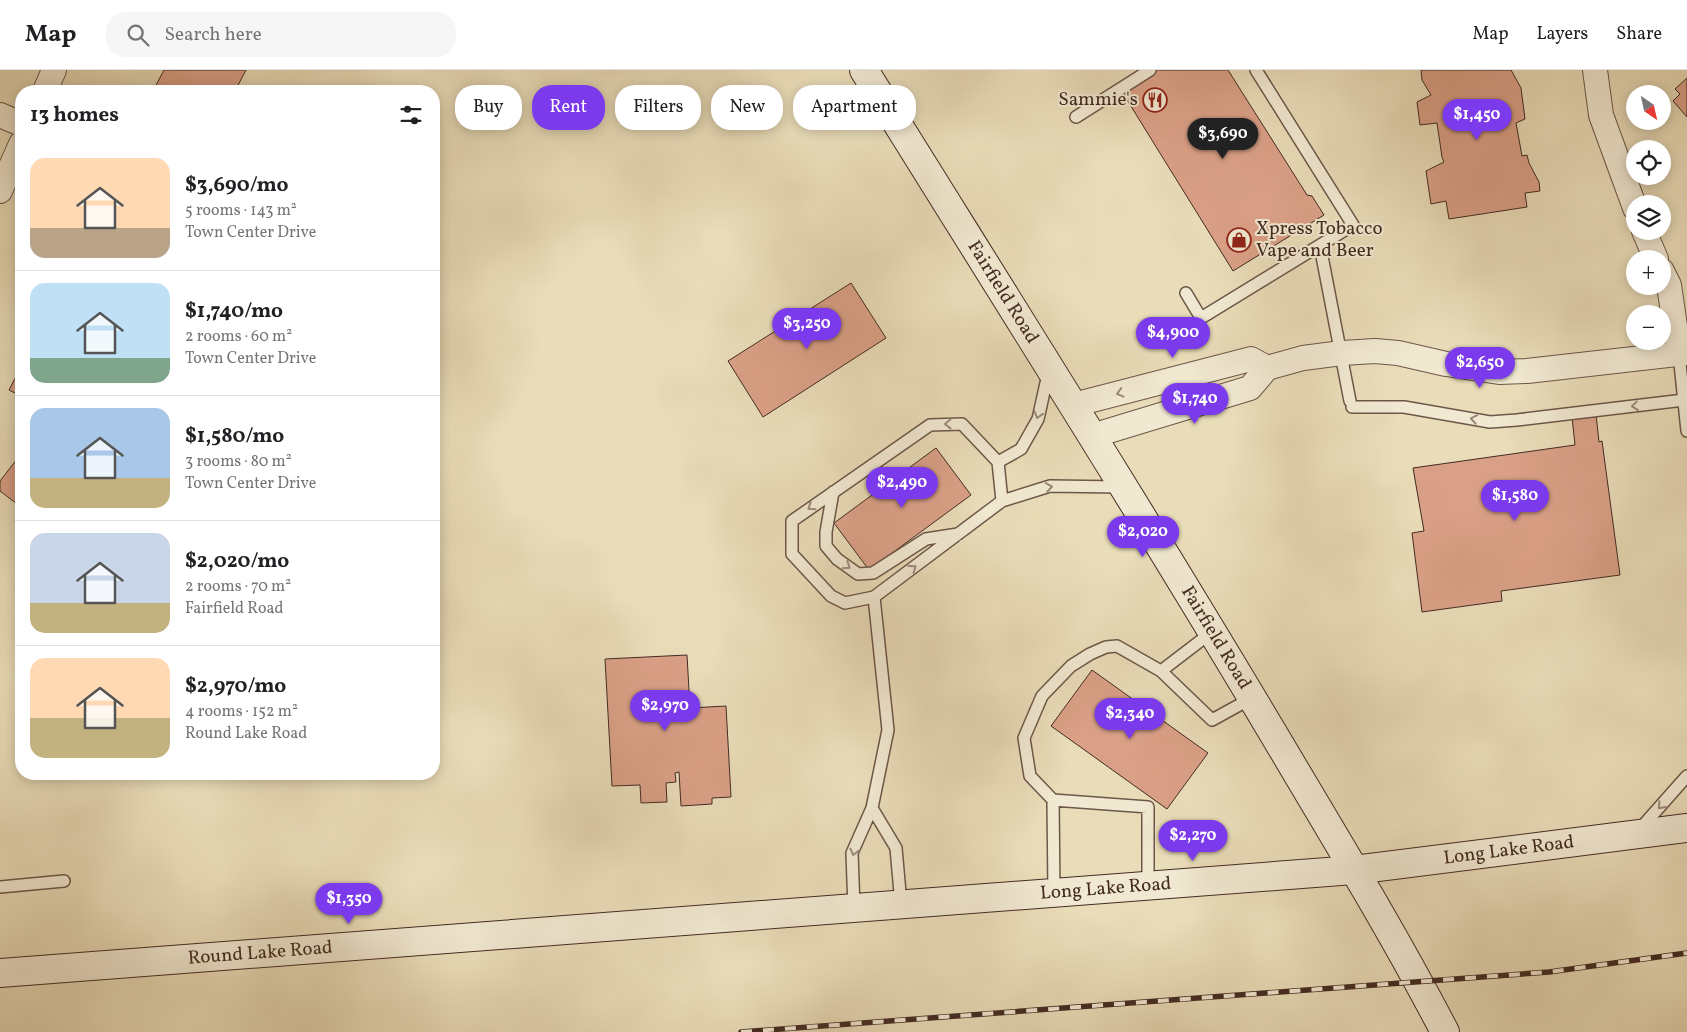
<!DOCTYPE html>
<html lang="en">
<head>
<meta charset="utf-8">
<style>
	:root { --surface:#fff; --page:#f6f6f6; --text:#202124; --muted:#757577; --line:#e0e0e0; --accent:#7c3aed }
	body { margin:0; font-family:Vollkorn,serif; background:var(--page); color:var(--text); height:100vh; display:flex; flex-direction:column; font-size:19px; white-space:nowrap }
	* { box-sizing:border-box; margin:0 }
	p { font-size:16px; color:var(--muted) }
	.icon { flex:none; width:28px; height:28px; fill:none; stroke:currentColor; stroke-width:2; stroke-linecap:round; stroke-linejoin:round }
	.map { position:relative; flex:1; overflow:hidden }
	.sheet { position:absolute; left:15px; top:15px; width:425px; height:695px; display:flex; flex-direction:column; background:var(--surface); border-radius:20px; box-shadow:0 2px 12px #0003 }
	.sheet>* { flex:none }
	.top-card { position:absolute; left:455px; top:15px; width:475px; height:45px; display:flex; gap:10px }
	.needle { width:32px; rotate:146deg }
	.controls { position:absolute; left:1626px; top:15px; display:grid; gap:10px }
	.controls a { display:grid; place-items:center; width:45px; height:45px; border-radius:50%; background:var(--surface); box-shadow:0 2px 12px #0003; font-size:25px }
	.price { position:absolute; translate:-50% -42px; padding:0 11px; border-radius:18px; background:var(--accent); color:#fff; font-size:16px; line-height:32px; filter:drop-shadow(0 1px 2px #0008) }
	.price::after { content:''; position:absolute; left:50%; top:30px; width:15px; height:11px; margin-left:-8px; background:inherit; clip-path:polygon(0 0,100% 0,50% 100%) }
	.price.on { background:#222; color:#fff }
	ul { padding:0; list-style:none }
	li { display:flex; align-items:center; gap:15px; height:125px; padding:0 15px }
	li+li { border-top:1px solid var(--line) }
	li span { display:grid; place-items:center; flex:none; width:140px; height:100px; border-radius:15px; color:#555 }
	li>.icon { margin-inline-start:auto }
	span .icon { width:60px; height:60px; fill:#fffc; stroke-width:1 }
	li b { font-size:21px }
	h2 { display:flex; justify-content:space-between; align-items:center; height:60px; padding:0 15px; font-size:21px }
	.tag { padding:0 18px; border-radius:20px; background:var(--surface); box-shadow:0 2px 12px #0003; font-size:18px; line-height:45px }
	.tag.on { background:var(--accent); color:#fff }
	header { display:flex; align-items:center; gap:30px; box-sizing:border-box; height:70px; padding:0 25px; background:var(--surface); border-bottom:1px solid var(--line) }
	header strong { font-size:24px }
	nav { display:flex; gap:28px; margin-inline-start:auto; font-size:18px }
	.search { width:350px; height:45px; background:var(--page); display:flex; align-items:center; gap:12px; box-sizing:border-box; padding:0 18px; border-radius:20px; color:var(--muted); font-size:19px }
	.map>svg:first-child { display:block }
	.building { fill:#daa087; stroke:#432b22 }
	.lines { fill:none; stroke-linecap:round; stroke-linejoin:round }
	.lane-casing { stroke:#6c5748; stroke-width:14 }
	.street-casing { stroke:#6c5748; stroke-width:26 }
	.secondary-casing { stroke:#432b22; stroke-width:30 }
	.lane { stroke:#f1e8d1; stroke-width:11 }
	.street { stroke:#f1e8d1; stroke-width:24 }
	.secondary { stroke:#f1e8d1; stroke-width:28 }
	.rail-casing { stroke:#432b22; stroke-width:5.5 }
	.rail { stroke:#f1e8d1; stroke-width:4; stroke-dasharray:11; stroke-linecap:butt }
	.oneway { stroke:#9a8a7a }
	.labels { text-anchor:middle; dominant-baseline:central; stroke-width:4; stroke-linejoin:round; paint-order:stroke }
	.poi-label { font-size:19px; fill:#432b22; stroke:#f1e8d1; text-anchor:end }
	.street-label { font-size:19px; fill:#432b22; stroke:#f1e8d1 }
</style>
</head>
<body>
<header>
<strong>Map</strong>
<div class="search"><svg class="icon" aria-label="search" viewBox="0 0 24 24"><circle cx="10" cy="10" r="6"/><path d="M15 15l6 6"/></svg>Search here</div>
<nav><a>Map</a><a>Layers</a><a>Share</a></nav>
</header>
<div class="map">
<svg width="1687" height="962" viewBox="0 0 1687 962">
	<rect width="100%" height="100%" fill="#e9dcb8"/>
	<filter id="stains"><feTurbulence type="fractalNoise" baseFrequency=".004" numOctaves="4"/><feColorMatrix values="0 0 0 0 .2 0 0 0 0 .09 0 0 0 0 .02 0 0 0 .5 -.17"/></filter>
	<radialGradient id="worn" r=".72"><stop offset=".6" stop-color="#630" stop-opacity="0"/><stop offset="1" stop-color="#630" stop-opacity=".3"/></radialGradient>
	<path class="building" d="M164 0H246L235 21H153Z
		M1152 0H1228L1307 125 1312 126 1324 145 1233 201 1124 25 1130 21 1127 15Z
		M1421 0H1511L1521 18 1525 49 1516 53 1522 86 1527 85 1529 93 1539 112 1540 121 1525 123 1527 137 1449 149 1446 131 1431 134 1426 101 1444 92 1442 87 1437 53 1420 55 1417 32 1431 25 1422 10Z
		M1687 8V47L1673 31 1680 24 1675 19Z
		M851 213 886 268 763 347 728 291Z
		M21 297V326L9 320Z
		M1596 344 1599 372 1602 371 1620 505 1501 521 1502 531 1422 542 1412 463 1424 461 1413 398 1575 375 1572 347Z
		M936 378 971 425 869 500 834 453Z
		M21 384V437L0 421V411Z
		M687 585 690 638 726 636 731 727 712 728V734L681 736 679 702 675 703 676 712 666 713 667 732 641 733 640 715 612 716 605 589Z
		M1092 600 1208 683 1167 739 1051 656Z"/>
	<g class="lines">
		<g class="lane-casing">
			<path id="lane" d="M1076 47 1150 0
				M1320 176 1350 331
				M1186 223 1201 248 1353 155 1256 0
				M1679 284 1687 361
				M1352 337H1404L1490 352 1517 350 1684 330
				M998 392 1021 379 1038 349 1048 304
				M833 422 826 462V476L837 489 858 504 873 503 926 469 958 464
				M1002 431 998 392 962 354 930 355 792 451V484L831 526 845 533 874 527 1002 431 1050 416 1121 417
				M1161 601 1212 650 1252 628
				M1053 730 1054 823
				M872 738 896 778 901 834
				M1640 759 1687 706
				M1148 816V737L1053 730 1030 706 1024 668 1042 626 1071 596 1090 584 1106 577 1117 576 1161 601 1212 562
				M0 817 64 811
				M854 838 852 783 872 738 888 660 874 527"/>
		</g>
		<g class="street-casing">
			<path id="street" d="M1595 0 1601 45 1635 138
				M45 21 54 0
				M0 45 21 54
				M0 121 21 74
				M1644 161 1656 189
				M1662 201 1669 215 1679 284
				M1073 335 1251 289 1267 298
				M1092 366 1250 318 1267 298 1303 288 1342 283 1375 281 1398 283 1446 294 1499 302 1527 301 1687 283"/>
		</g>
		<g class="secondary-casing">
			<g id="secondary">
				<path id="s1" d="M864 0C1002 222 1142 443 1276 668 1334 766 1393 862 1445 962"/>
				<path id="s2" d="M0 903 1354 800 1687 758"/>
			</g>
		</g>
		<use href="#lane" class="lane"/>
		<use href="#street" class="street"/>
		<use href="#secondary" class="secondary"/>
		<g class="rail-casing">
			<path id="rail" d="M741 962 1549 902 1687 883"/>
		</g>
		<use href="#rail" class="rail"/>
	</g>
	<defs><path id="oneway-chevron" d="M-2-3.5L2.5 0L-2 3.5" fill="none" stroke-width="1.6" stroke-linecap="round" stroke-linejoin="round" transform="scale(1.25)"/></defs>
	<g class="oneway">
		<use href="#oneway-chevron" transform="translate(1120 323) rotate(165)"/>
		<use href="#oneway-chevron" transform="translate(1635 336) rotate(173)"/>
		<use href="#oneway-chevron" transform="translate(1038 345) rotate(107)"/>
		<use href="#oneway-chevron" transform="translate(1474 349) rotate(-170)"/>
		<use href="#oneway-chevron" transform="translate(948 354) rotate(179)"/>
		<use href="#oneway-chevron" transform="translate(1049 417) rotate(-9)"/>
		<use href="#oneway-chevron" transform="translate(811 437) rotate(145)"/>
		<use href="#oneway-chevron" transform="translate(847 496) rotate(34)"/>
		<use href="#oneway-chevron" transform="translate(913 498) rotate(-36)"/>
		<use href="#oneway-chevron" transform="translate(1661 736) rotate(132)"/>
		<use href="#oneway-chevron" transform="translate(854 782) rotate(103)"/>
	</g>
	<defs>
		<g id="restaurant-ring" transform="scale(1.25)"><circle r="9.5" fill="#f1e8d1" stroke="#8f2418" stroke-width="1.5"/><path d="M-5-6h1v4h1v-4h1v4h1v-4h1v5L-1.5 .5V6h-2V.5L-5-1ZM5-6V6H3V1.5H1.5Q1.5-4 5-6Z" fill="#8f2418"/></g>
		<g id="shop-ring" transform="scale(1.25)"><circle r="9.5" fill="#f1e8d1" stroke="#8f2418" stroke-width="1.5"/><path d="M-5-2.5h2.3a2.7 3.5 0 0 1 5.4 0H5L5.5 6h-11ZM-1.5-2.5h3a1.5 2.3 0 0 0-3 0Z" fill="#8f2418"/></g>
	</defs>
	<g fill-rule="evenodd">
		<use href="#restaurant-ring" x="1155" y="30"/>
		<use href="#shop-ring" x="1239" y="170"/>
	</g>
	<g class="labels">
		<g class="poi-label">
			<text x="1138" y="30">Sammie's</text>
			<text x="1256" y="159" text-anchor="start">Xpress Tobacco<tspan x="1256" dy="22">Vape and Beer</tspan></text>
		</g>
		<g class="street-label">
			<text stroke="none"><textPath href="#s1" startOffset="262">Fairfield Road</textPath></text>
			<text stroke="none"><textPath href="#s1" startOffset="668">Fairfield Road</textPath></text>
			<text stroke="none"><textPath href="#s2" startOffset="1514">Long Lake Road</textPath></text>
			<text stroke="none"><textPath href="#s2" startOffset="1109">Long Lake Road</textPath></text>
			<text stroke="none"><textPath href="#s2" startOffset="261">Round Lake Road</textPath></text>
		</g>
	</g>
	<rect width="100%" height="100%" filter="url(#stains)"/>
	<rect width="100%" height="100%" fill="url(#worn)"/>
</svg>
<div class="controls">
<a><svg class="needle" viewBox="-14 -14 28 28"><path d="M0-13l5 13h-10z" fill="#e53935"/><path d="M0 13l5-13h-10z" fill="#757577"/></svg></a>
<a><svg class="icon" aria-label="locate" viewBox="0 0 24 24"><circle cx="12" cy="12" r="6"/><path d="M12 2v4M12 18v4M2 12h4M18 12h4"/></svg></a>
<a><svg class="icon" aria-label="layers" viewBox="0 0 24 24"><path d="M12 4l9 5-9 5-9-5zM3 14l9 5 9-5"/></svg></a>
<a>+</a>
<a>−</a>
</div>
<b class="price" style="left:1477px;top:71px">$1,450</b>
<b class="price on" style="left:1223px;top:90px">$3,690</b>
<b class="price" style="left:807px;top:280px">$3,250</b>
<b class="price" style="left:1173px;top:289px">$4,900</b>
<b class="price" style="left:1480px;top:319px">$2,650</b>
<b class="price" style="left:1195px;top:355px">$1,740</b>
<b class="price" style="left:902px;top:439px">$2,490</b>
<b class="price" style="left:1515px;top:452px">$1,580</b>
<b class="price" style="left:1143px;top:488px">$2,020</b>
<b class="price" style="left:665px;top:662px">$2,970</b>
<b class="price" style="left:1130px;top:670px">$2,340</b>
<b class="price" style="left:1193px;top:792px">$2,270</b>
<b class="price" style="left:349px;top:855px">$1,350</b>
<div class="top-card">
<a class="tag">Buy</a>
<a class="tag on">Rent</a>
<a class="tag">Filters</a>
<a class="tag">New</a>
<a class="tag">Apartment</a>
</div>
<section class="sheet">
<h2>13 homes<svg class="icon" aria-label="filters" viewBox="0 0 24 24"><path d="M4 7h16M4 17h16"/><circle cx="9" cy="7" r="2"/><circle cx="15" cy="17" r="2"/></svg></h2>
<ul>
<li><span style="background:linear-gradient(#ffd9b3 70%,#b9a48a 0)"><svg class="icon" aria-label="home" viewBox="0 0 24 24"><path d="M3 11l9-7 9 7M6 9v11h12V9"/></svg></span><div><b>$3,690/mo</b><p>5 rooms · 143 m²</p><p>Town Center Drive</p></div></li>
<li><span style="background:linear-gradient(#bfe0f5 75%,#7fa58c 0)"><svg class="icon" aria-label="home" viewBox="0 0 24 24"><path d="M3 11l9-7 9 7M6 9v11h12V9"/></svg></span><div><b>$1,740/mo</b><p>2 rooms · 60 m²</p><p>Town Center Drive</p></div></li>
<li><span style="background:linear-gradient(#a9c7e8 70%,#c2b280 0)"><svg class="icon" aria-label="home" viewBox="0 0 24 24"><path d="M3 11l9-7 9 7M6 9v11h12V9"/></svg></span><div><b>$1,580/mo</b><p>3 rooms · 80 m²</p><p>Town Center Drive</p></div></li>
<li><span style="background:linear-gradient(#c9d6e8 70%,#c2b280 0)"><svg class="icon" aria-label="home" viewBox="0 0 24 24"><path d="M3 11l9-7 9 7M6 9v11h12V9"/></svg></span><div><b>$2,020/mo</b><p>2 rooms · 70 m²</p><p>Fairfield Road</p></div></li>
<li><span style="background:linear-gradient(#ffd9b3 60%,#c2b280 0)"><svg class="icon" aria-label="home" viewBox="0 0 24 24"><path d="M3 11l9-7 9 7M6 9v11h12V9"/></svg></span><div><b>$2,970/mo</b><p>4 rooms · 152 m²</p><p>Round Lake Road</p></div></li>
</ul>
</section>
</div>
</body>
</html>
